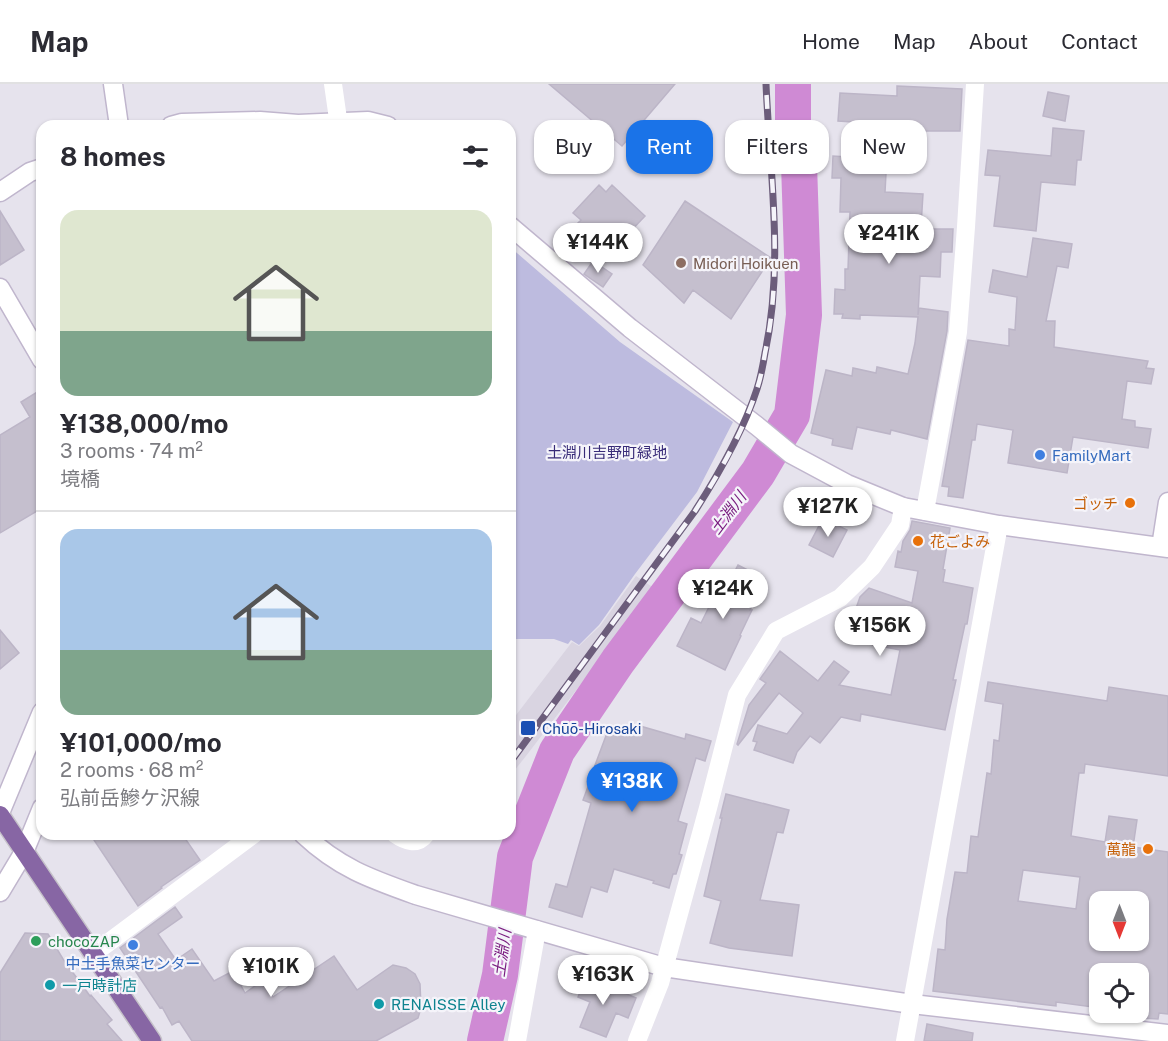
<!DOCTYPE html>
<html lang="en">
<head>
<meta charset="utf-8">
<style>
	:root { --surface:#fff; --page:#f7f7f7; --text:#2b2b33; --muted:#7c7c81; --line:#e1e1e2; --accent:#1a73e8 }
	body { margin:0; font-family:"Public Sans","Noto Sans JP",sans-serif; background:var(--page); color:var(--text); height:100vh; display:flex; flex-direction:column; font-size:22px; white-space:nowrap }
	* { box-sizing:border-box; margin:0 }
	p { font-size:20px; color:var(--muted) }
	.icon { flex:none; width:33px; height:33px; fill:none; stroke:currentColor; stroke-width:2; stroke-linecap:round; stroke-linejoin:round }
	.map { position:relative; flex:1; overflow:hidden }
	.details { position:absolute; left:36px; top:36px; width:480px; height:720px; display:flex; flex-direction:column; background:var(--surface); border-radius:18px; box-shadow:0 2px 4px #0004 }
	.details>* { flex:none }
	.guide { position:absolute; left:534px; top:36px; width:543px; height:54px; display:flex; gap:12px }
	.needle { width:39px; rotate:180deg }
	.controls { position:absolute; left:1089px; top:807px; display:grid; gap:12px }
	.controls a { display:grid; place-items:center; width:60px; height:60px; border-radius:12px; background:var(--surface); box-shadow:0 2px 4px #0004; font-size:30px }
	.price { position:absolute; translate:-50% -51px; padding:0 14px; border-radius:21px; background:#fff; color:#222; font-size:20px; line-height:39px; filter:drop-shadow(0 2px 3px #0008) }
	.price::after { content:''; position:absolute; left:50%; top:36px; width:18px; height:14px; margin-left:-9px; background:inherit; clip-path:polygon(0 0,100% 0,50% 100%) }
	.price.active { background:var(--accent); color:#fff }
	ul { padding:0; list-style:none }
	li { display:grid; align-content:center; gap:12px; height:318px; padding:0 24px }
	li+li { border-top:2px solid var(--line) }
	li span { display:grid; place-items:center; height:186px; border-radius:18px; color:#555 }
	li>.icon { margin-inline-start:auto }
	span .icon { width:108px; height:108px; fill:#fffc; stroke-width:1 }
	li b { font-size:26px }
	h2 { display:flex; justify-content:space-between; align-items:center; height:72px; padding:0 24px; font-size:26px }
	.chip { padding:0 21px; border-radius:18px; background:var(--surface); box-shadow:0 2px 4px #0004; font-size:21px; line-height:54px }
	.chip.active { background:var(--accent); color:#fff }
	header { display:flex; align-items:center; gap:36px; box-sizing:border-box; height:84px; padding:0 30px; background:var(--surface); border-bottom:2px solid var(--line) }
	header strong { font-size:28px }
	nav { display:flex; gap:33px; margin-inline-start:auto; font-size:21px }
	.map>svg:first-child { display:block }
	.built { fill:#d9d4e1 }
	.green { fill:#bdbbdf }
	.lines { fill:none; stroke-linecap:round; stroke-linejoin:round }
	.river { stroke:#cf8ad4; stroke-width:36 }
	.building { fill:#c5bfce; stroke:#bcb5c7; stroke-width:1.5; fill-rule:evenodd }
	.secondary-casing { stroke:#c0b6cd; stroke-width:21 }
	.primary-casing { stroke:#c5c1c9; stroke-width:21 }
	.street { stroke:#fff; stroke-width:18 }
	.secondary { stroke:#fff; stroke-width:18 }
	.primary { stroke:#8766a4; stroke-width:18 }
	.rail-casing { stroke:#6c5d7b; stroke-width:7 }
	.rail { stroke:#f5f4fa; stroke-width:4.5; stroke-dasharray:14; stroke-linecap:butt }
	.education-dot { fill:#8d6e63; stroke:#f5f4fa; stroke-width:2 }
	.shop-dot { fill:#3f7fe0; stroke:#f5f4fa; stroke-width:2 }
	.food-dot { fill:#e8710a; stroke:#f5f4fa; stroke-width:2 }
	.transit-dot { fill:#1a4fb4; stroke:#f5f4fa; stroke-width:2 }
	.leisure-dot { fill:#2e9e5b; stroke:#f5f4fa; stroke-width:2 }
	.culture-dot { fill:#0f9aa8; stroke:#f5f4fa; stroke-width:2 }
	.labels { text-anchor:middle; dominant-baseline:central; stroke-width:4.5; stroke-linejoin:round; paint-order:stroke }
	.education-label { font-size:15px; fill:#785e54; stroke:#f5f4fa; text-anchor:start }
	.park-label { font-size:15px; fill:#382b78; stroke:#f5f4fa }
	.shop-label { font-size:15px; fill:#366cbe; stroke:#f5f4fa; text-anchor:start }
	.food-label { font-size:15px; fill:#c56008; stroke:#f5f4fa; text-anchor:end }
	.transit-label { font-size:15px; fill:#164399; stroke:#f5f4fa; text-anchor:start }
	.leisure-label { font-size:15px; fill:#27864d; stroke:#f5f4fa; text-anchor:start }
	.culture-label { font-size:15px; fill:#0d838f; stroke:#f5f4fa; text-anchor:start }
	.water-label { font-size:16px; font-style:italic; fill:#781a7e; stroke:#f5f4fa }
</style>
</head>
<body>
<header>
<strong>Map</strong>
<nav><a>Home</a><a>Map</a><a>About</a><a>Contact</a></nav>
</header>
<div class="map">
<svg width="1168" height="957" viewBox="0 0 1168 957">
	<rect width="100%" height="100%" fill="#e6e3ed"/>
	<path class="built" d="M636 492 654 504 526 672 510 692V639L572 558 579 562 600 542Z"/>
	<path class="green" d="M510 163 620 258 733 338 697 408 635 490 599 541 579 561 571 556 568 560 554 555H510Z"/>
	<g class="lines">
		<path class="river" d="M485 957 500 891 515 773 557 667 618 577 758 389 792 331 804 231 799 80 793 58V0"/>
	</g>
	<path class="building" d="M549 0H675L622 62Z
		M897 2 962 5 960 47H923L919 75 887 71 885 108 923 110 921 142H929V145H953L952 168H941L940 193 920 192 918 231 919 224 948 228 947 247 927 355 891 346 890 350 857 343 852 365 832 361 833 355 811 349 826 286 852 292 853 284 876 289 877 283 908 290 915 259 918 233 860 231V235L842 234 843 230H834L835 205 845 206V185H848L850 128H840L841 94H832L833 72 864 74 869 39 838 37 840 9 897 12Z
		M1048 8 1069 12 1065 37 1043 32Z
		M1053 44 1084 47 1081 76H1077L1075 101 1041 98 1036 147 994 142 1000 92 985 91 988 66 1051 72Z
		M599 101 606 108 612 101 645 132 627 151 620 144 611 153 598 141 590 150 578 139 581 136 573 129Z
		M685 117 771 174 731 235 693 206 684 219 643 181Z
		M0 127 24 166 0 181Z
		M1033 154 1072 160 1068 184 1057 182 1046 237H1055L1054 263 1148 277 1146 284 1154 285 1151 300 1127 297 1122 335 1135 337V343L1151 345 1148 364 1073 353 1067 389 1008 379 1013 346 977 340 975 356H972L963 414 948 412 949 403 942 402 968 256 1009 262V245L1015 246 1017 213 989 208 993 186 1027 193Z
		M593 177 612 190 603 203 584 190Z
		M42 305V424L0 449V351L30 333 21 318Z
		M823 434 847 446 833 473 809 461Z
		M912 437 950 444 943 485 945 486 943 498 973 504 967 540H965L953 596H956L945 646 861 630 860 637 841 633 820 659 810 652 797 668 793 679 754 666 757 658 753 657 758 641 787 650 803 629 779 609 738 661 737 660 749 621 766 599 760 595 780 567 818 597 834 577 849 588 839 601 891 611 900 566 864 559 868 538 853 533 860 513 869 504 912 519 918 487 895 483 898 467 901 468 903 457 910 446Z
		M738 481 765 495 750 526H752L740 551 741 552 725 586 677 562 691 534 701 539 716 509 722 512Z
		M0 546 19 569 0 585Z
		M988 598 1107 617 1109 603 1168 612V692L1085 680 1084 689H1079L1071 752 1105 758 1109 732 1137 736 1133 763 1168 768V930L1159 929 1158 935 1142 934 1143 929H1138V890H1100V924L1056 918V922L933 907 938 865 945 866 947 835 955 788 967 789 971 752 978 753 987 689 991 690 994 656 999 657 1003 620 985 617ZM1023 786 1080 793 1076 825 1018 817ZM1100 814 1118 818H1138V856H1100Z
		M610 641 637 651 640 642 685 655 686 650 711 657 705 677 696 674 678 737 687 740 679 770 682 771 676 790H673L669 804 653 799 654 797 614 785 607 808 591 803 582 833 549 823 556 800 567 803 591 719 583 716 589 700H588Z
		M726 710 789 726 783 749 777 748 760 816 799 821 792 872 729 864 710 859 721 817 704 812 722 734H720Z
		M90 750H182L200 776 161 803 162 804 138 822Z
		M175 823 182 833 158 850 176 876 192 865 214 897 233 887 245 909 262 897 273 913 334 872 357 906 393 881 406 884 415 890 420 900 421 924 418 934 376 957H192L179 937 172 941 162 923 160 924 120 864Z
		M25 849 48 850 63 875 90 912 91 911 112 936 107 940 122 957H0V889Z
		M586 893 636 914 628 934 616 929 606 953 580 943 590 918 578 913Z
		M927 940 973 949 972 957H924Z"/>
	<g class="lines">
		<g class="secondary-casing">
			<path id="secondary" d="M113 0 119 42
				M171 42 182 39 260 37 298 40 368 37 388 42
				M0 108 30 88 42 84
				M510 142 630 244 757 342 791 370 847 400 903 423 999 441 1168 464
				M0 204 42 276
				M1161 463 1168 418
				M0 729 42 628
				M303 750C339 784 371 795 416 811L664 883 912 920 1168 950
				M0 808 24 768 42 724"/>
		</g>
		<g class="primary-casing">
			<path id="primary" d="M0 731 152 957"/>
		</g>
		<path class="street" d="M333 0 339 42
			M925 427 958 248 966 143 975 0
			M395 750C405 757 417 762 426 750
			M93 870 254 750
			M517 957 537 846
			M637 957 660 899 708 724 737 611 776 547 840 514 872 483 900 441 903 423
			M905 957 999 441"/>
		<use href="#secondary" class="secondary"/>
		<use href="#primary" class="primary"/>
		<g class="rail-casing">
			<path id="rail" d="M512 676 695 427C720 388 743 348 757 305 761 293 763 281 765 269 784 180 770 90 766 0"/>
		</g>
		<use href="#rail" class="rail"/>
	</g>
	<circle class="education-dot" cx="681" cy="179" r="6"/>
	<g class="shop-dot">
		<circle cx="1040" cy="371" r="6"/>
		<circle cx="133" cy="861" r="6"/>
	</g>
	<g class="food-dot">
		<circle cx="1130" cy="419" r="6"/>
		<circle cx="918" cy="457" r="6"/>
		<circle cx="1148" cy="765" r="6"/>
	</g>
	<rect class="transit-dot" x="520" y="636" width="16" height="16" rx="3"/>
	<circle class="leisure-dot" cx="36" cy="857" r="6"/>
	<g class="culture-dot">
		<circle cx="50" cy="901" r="6"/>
		<circle cx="379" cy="920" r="6"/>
	</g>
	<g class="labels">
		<g class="education-label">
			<text x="693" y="179">Midori Hoikuen</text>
		</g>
		<g class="park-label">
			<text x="607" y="368">土淵川吉野町緑地</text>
		</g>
		<g class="shop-label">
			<text x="1052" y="371">FamilyMart</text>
			<text x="133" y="879" text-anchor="middle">中土手魚菜センター</text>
		</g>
		<g class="food-label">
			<text x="1118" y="419">ゴッチ</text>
			<text x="930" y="457" text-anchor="start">花ごよみ</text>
			<text x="1136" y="765">萬龍</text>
		</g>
		<g class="transit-label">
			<text x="542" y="644">Chūō-Hirosaki</text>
		</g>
		<g class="leisure-label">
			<text x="48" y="857">chocoZAP</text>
		</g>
		<g class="culture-label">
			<text x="62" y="901">一戸時計店</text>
			<text x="391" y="920">RENAISSE Alley</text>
		</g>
		<g class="water-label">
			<text transform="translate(728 429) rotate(-53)">土淵川</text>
			<text transform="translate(502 869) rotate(-82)">土淵川</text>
		</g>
	</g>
</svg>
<div class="controls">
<a><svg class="needle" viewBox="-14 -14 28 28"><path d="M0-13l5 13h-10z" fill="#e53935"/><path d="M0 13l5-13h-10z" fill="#7c7c81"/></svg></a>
<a><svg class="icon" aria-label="locate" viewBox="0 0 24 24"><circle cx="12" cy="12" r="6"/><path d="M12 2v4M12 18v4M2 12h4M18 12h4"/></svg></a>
</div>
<b class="price" style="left:889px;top:181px">¥241K</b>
<b class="price" style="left:598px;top:190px">¥144K</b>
<b class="price" style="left:828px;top:454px">¥127K</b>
<b class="price" style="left:723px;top:536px">¥124K</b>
<b class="price" style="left:880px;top:573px">¥156K</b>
<b class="price active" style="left:632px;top:729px">¥138K</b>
<b class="price" style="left:271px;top:914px">¥101K</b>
<b class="price" style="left:603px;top:922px">¥163K</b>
<div class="guide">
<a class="chip">Buy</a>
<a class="chip active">Rent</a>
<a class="chip">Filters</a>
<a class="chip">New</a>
</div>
<section class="details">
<h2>8 homes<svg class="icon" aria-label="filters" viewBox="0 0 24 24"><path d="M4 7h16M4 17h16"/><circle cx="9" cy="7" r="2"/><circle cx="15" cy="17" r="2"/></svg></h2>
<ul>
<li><span style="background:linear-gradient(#dfe7d0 65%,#7fa58c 0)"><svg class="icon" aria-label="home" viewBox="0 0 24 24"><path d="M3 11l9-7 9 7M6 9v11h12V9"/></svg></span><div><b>¥138,000/mo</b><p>3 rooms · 74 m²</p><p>境橋</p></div></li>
<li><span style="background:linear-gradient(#a9c7e8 65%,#7fa58c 0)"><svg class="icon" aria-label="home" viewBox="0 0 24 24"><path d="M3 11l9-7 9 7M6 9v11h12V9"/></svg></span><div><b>¥101,000/mo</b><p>2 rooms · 68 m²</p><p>弘前岳鰺ケ沢線</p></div></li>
</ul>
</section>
</div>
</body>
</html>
